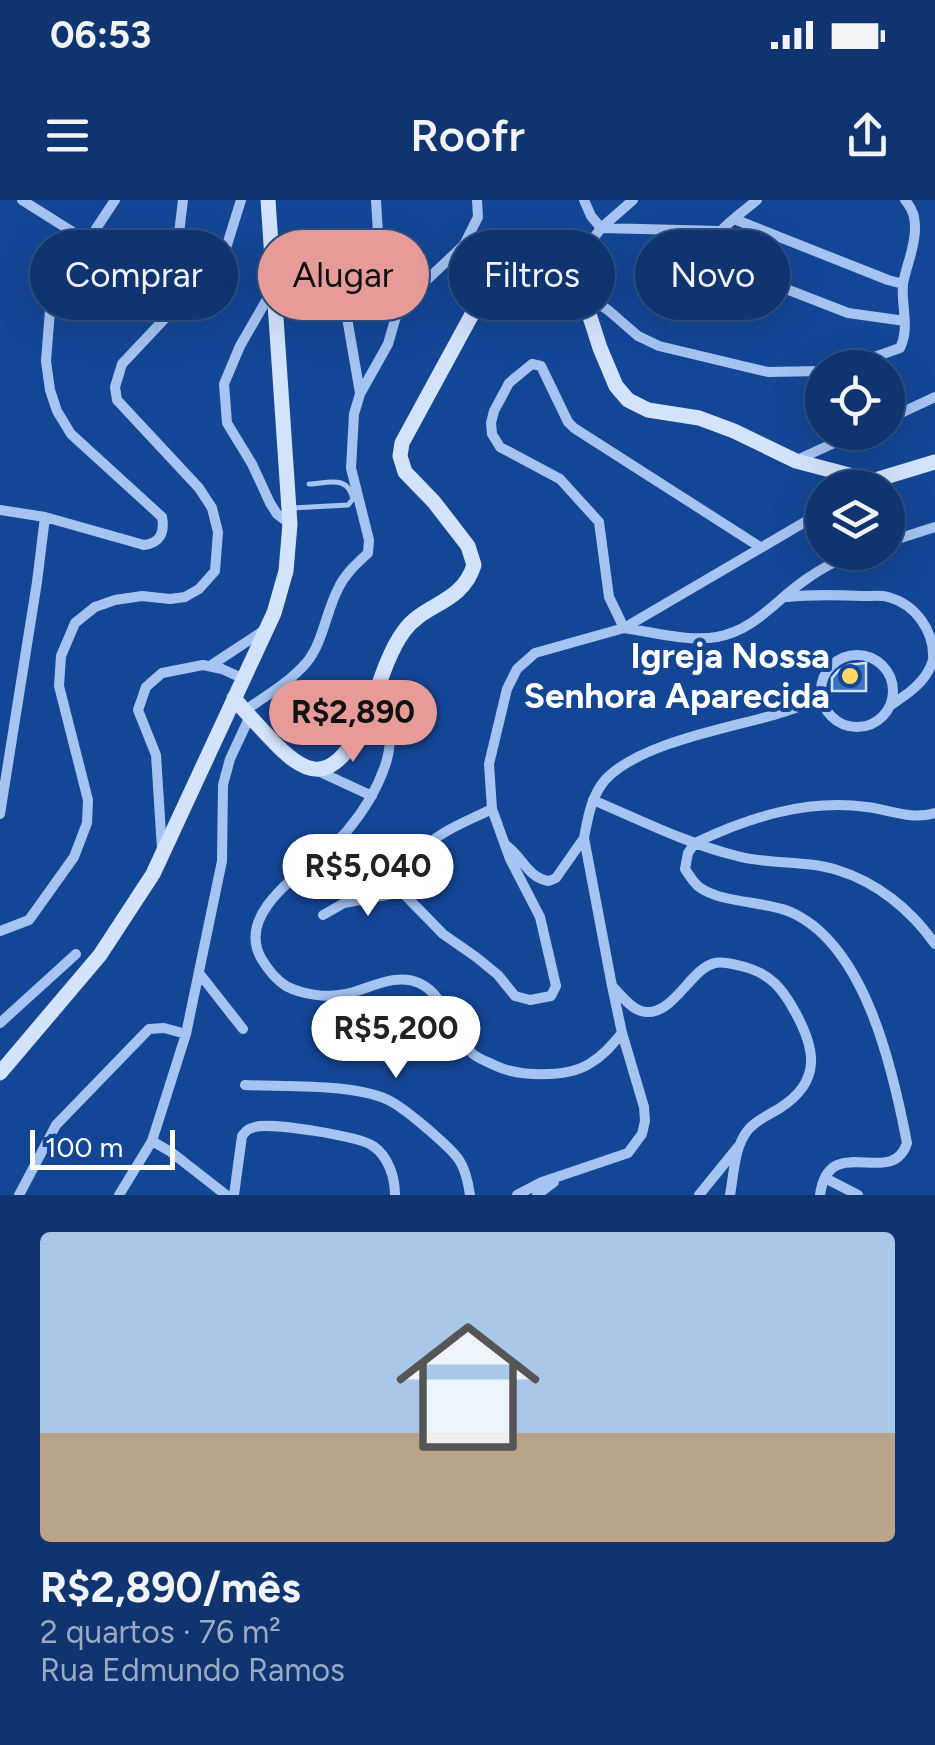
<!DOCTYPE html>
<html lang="pt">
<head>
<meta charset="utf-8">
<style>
	:root { --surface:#0f3470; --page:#183c75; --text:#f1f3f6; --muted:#9baac3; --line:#2f4f83; --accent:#e69b98 }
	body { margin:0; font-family:Figtree,sans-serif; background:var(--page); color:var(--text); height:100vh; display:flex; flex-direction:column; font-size:38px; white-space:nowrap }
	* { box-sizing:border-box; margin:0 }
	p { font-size:32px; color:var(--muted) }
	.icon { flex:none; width:55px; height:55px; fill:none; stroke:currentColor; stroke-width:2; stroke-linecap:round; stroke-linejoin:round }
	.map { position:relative; height:995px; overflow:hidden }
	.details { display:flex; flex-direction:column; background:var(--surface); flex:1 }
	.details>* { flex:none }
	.top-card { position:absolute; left:30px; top:30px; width:875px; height:90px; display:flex; gap:20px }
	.controls { position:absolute; left:805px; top:150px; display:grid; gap:20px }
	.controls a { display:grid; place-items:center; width:100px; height:100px; border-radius:50%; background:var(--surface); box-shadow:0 10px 40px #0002,0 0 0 2px var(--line); font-size:50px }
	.scale { position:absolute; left:30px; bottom:25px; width:145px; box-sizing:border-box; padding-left:10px; border:5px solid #fff; border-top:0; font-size:28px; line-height:35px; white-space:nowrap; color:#fff; -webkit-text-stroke:8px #144696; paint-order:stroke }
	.price { position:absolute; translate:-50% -85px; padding:0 22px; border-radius:35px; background:#fff; color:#222; font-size:32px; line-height:65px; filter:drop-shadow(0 2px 5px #0008) }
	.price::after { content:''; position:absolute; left:50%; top:60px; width:30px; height:22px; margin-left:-15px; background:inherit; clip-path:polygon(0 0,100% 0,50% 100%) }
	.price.selected { background:var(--accent); color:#111 }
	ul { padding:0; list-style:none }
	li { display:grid; align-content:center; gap:20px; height:530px; padding:0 40px }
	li+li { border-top:2px solid var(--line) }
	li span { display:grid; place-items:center; height:310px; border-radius:10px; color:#555 }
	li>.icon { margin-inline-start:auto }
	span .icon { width:180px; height:180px; fill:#fffc; stroke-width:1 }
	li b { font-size:42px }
	.chip { padding:0 35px; border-radius:45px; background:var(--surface); box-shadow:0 10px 40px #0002,0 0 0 2px var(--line); font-size:35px; line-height:90px }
	.chip.selected { background:var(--accent); color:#111 }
	.status { display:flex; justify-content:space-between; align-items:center; height:70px; padding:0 50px; background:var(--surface); direction:ltr }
	.status svg { height:28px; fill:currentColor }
	header { display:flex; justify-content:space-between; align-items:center; height:130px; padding:0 40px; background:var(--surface); font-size:45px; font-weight:600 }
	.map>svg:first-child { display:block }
	.building { fill:#3d70be; stroke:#cde0fd; stroke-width:2.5 }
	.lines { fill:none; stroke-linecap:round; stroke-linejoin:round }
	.lane { stroke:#a5c4f2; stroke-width:5 }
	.street { stroke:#a5c4f2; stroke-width:10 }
	.secondary { stroke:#d4e3fc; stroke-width:15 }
	.poi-dot { fill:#ffdb66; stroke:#144696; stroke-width:4 }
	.labels { text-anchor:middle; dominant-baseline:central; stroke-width:8; stroke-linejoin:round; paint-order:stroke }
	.poi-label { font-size:35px; font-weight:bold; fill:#fff; stroke:#144696; text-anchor:end }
</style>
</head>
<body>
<div class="status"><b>06:53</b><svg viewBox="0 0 49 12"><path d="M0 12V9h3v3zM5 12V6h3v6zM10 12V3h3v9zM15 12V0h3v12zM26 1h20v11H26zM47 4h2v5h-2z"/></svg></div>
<header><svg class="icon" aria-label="menu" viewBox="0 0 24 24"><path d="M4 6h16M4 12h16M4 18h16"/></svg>Roofr<svg class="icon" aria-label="share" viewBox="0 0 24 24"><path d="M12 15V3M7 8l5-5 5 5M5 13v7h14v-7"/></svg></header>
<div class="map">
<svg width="935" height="995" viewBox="0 0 935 995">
	<rect width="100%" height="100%" fill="#144696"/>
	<path class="building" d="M866 463V491H832V478L838 471 848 465Z"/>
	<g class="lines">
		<path class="lane" d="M292 308 348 305 353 299C348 275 329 283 309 284"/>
		<path class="street" d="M22 0 87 41
			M376 0 378 34 399 106
			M584 0 591 16 601 28
			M757 0C738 16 717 29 707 52L717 62 848 113 905 121
			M734 19 888 80 903 84
			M601 28 720 31
			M337 60 360 193
			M131 61 173 54 177 50 183 0
			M565 78 601 28 633 0
			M584 94 608 110 638 136 659 146 768 172 822 171
			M843 168 900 148C910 128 901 106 903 84 906 66 915 48 915 29 915 16 913 10 905 0
			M888 219 935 197
			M797 260 858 232
			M0 310 45 317 144 345C160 343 165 333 162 317L71 234 57 211 50 190 46 161 50 110 68 71 115 0
			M290 324 277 314 270 303 252 264 227 223 224 184 240 146 274 87 337 60 378 34
			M888 342 935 327
			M760 347 574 228 568 222 541 166 532 164 509 183 494 211 491 223 492 234 500 247 560 279 599 322 609 397 624 428C653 432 687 442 717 437 756 430 776 399 808 378 822 368 840 359 856 352
			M787 397C813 394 838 395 865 396 872 396 881 395 888 397 915 404 935 431 933 460 927 481 908 494 891 505
			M821 491a36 36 0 1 1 72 0a36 36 0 1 1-72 0Z
			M210 466 263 431
			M379 485C387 516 396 533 385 566 377 589 363 612 347 631 318 664 233 707 261 758 268 770 275 779 286 786 303 795 327 798 346 794 369 789 395 772 419 783 448 796 450 835 473 854 479 859 488 862 494 865 518 877 566 878 589 864 603 856 612 845 622 833
			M244 511C266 496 290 482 307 462 323 442 326 412 338 389 345 374 356 364 368 353L369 340 351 268 354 214 360 194 388 144 399 106 464 45 478 17 477 0
			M318 571 372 596
			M593 600C640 620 688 644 737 656 770 665 807 660 837 670 877 682 911 710 935 744
			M0 614 37 382 45 317
			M695 643 688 653 685 669C689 675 693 682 699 687 721 703 762 701 788 711 865 742 893 870 907 943 892 990 829 930 820 995
			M695 643C749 617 807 599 867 607 891 610 911 620 935 613
			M507 646C523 658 528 678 549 681L556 678 584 638
			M162 649 156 555 138 510 146 487 162 473 203 465 222 469 244 479
			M402 692 443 734 476 757 498 775 515 796 530 800 551 796 556 786 540 717 510 659 492 609 489 564 507 489 517 469 535 453 624 428 822 312
			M402 692C407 680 410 666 418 655 434 633 468 621 492 609
			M323 715 344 703 402 692
			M0 731 29 720 74 657 87 623 88 600 59 486 61 456 75 423 95 407 115 400 142 396 170 399 185 397 199 389 215 371 218 332 212 308 199 288 117 200 115 187 122 164 219 61 227 45 241 0
			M199 773 243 829
			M613 787C621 795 630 808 641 811 672 820 690 768 715 763 724 761 736 765 745 767 770 774 782 788 794 810 816 849 822 881 780 908 769 915 756 920 748 930 734 947 734 974 730 995
			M0 823 76 754
			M245 885C284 887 359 883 392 902 406 910 418 921 430 931 456 954 465 959 470 995
			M152 941 171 952 226 995
			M825 978 858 995
			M19 995 56 925 149 829 164 828 186 834
			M119 995 152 941 186 834 222 661 223 585 230 559 250 516
			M234 995 242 936C247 930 247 929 255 927 271 922 358 936 373 946 388 956 395 977 395 995
			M517 995 542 982 628 953 642 934 645 921 644 907 622 833 612 786 584 638C588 617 591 597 605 580 639 543 729 528 777 514 792 510 807 504 821 498
			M537 995 554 982
			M699 995 738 947"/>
		<path class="secondary" d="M234 498C245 512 258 525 270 538 304 575 329 585 357 535 362 526 367 517 371 508 379 484 389 451 404 431 424 403 462 404 474 365L468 346 434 302 405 272 400 256 402 243 476 107 498 83 520 73 537 69 565 78 582 92 600 148 616 186 628 200 648 210 699 218 734 231 796 261 872 281 935 262
			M0 873 100 755 153 674 274 413 286 371 290 324 268 0"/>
	</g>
	<circle class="poi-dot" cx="850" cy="476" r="10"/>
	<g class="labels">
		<g class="poi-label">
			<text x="830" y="456">Igreja Nossa<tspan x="830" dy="40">Senhora Aparecida</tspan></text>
		</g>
	</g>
</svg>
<div class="controls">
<a><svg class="icon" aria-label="locate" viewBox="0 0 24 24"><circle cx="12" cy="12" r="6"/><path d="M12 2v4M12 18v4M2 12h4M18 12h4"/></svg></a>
<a><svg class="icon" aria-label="layers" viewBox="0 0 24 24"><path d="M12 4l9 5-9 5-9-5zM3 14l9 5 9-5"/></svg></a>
</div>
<div class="scale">100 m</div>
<b class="price selected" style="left:353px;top:565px">R$2,890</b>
<b class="price" style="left:368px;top:719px">R$5,040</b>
<b class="price" style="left:396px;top:881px">R$5,200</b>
<div class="top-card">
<a class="chip">Comprar</a>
<a class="chip selected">Alugar</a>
<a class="chip">Filtros</a>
<a class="chip">Novo</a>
</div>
</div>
<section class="details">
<ul>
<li><span style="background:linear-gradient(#a9c7e8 65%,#b9a48a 0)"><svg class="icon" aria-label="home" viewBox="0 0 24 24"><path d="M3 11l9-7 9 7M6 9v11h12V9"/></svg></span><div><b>R$2,890/mês</b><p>2 quartos · 76 m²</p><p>Rua Edmundo Ramos</p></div></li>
</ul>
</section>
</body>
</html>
